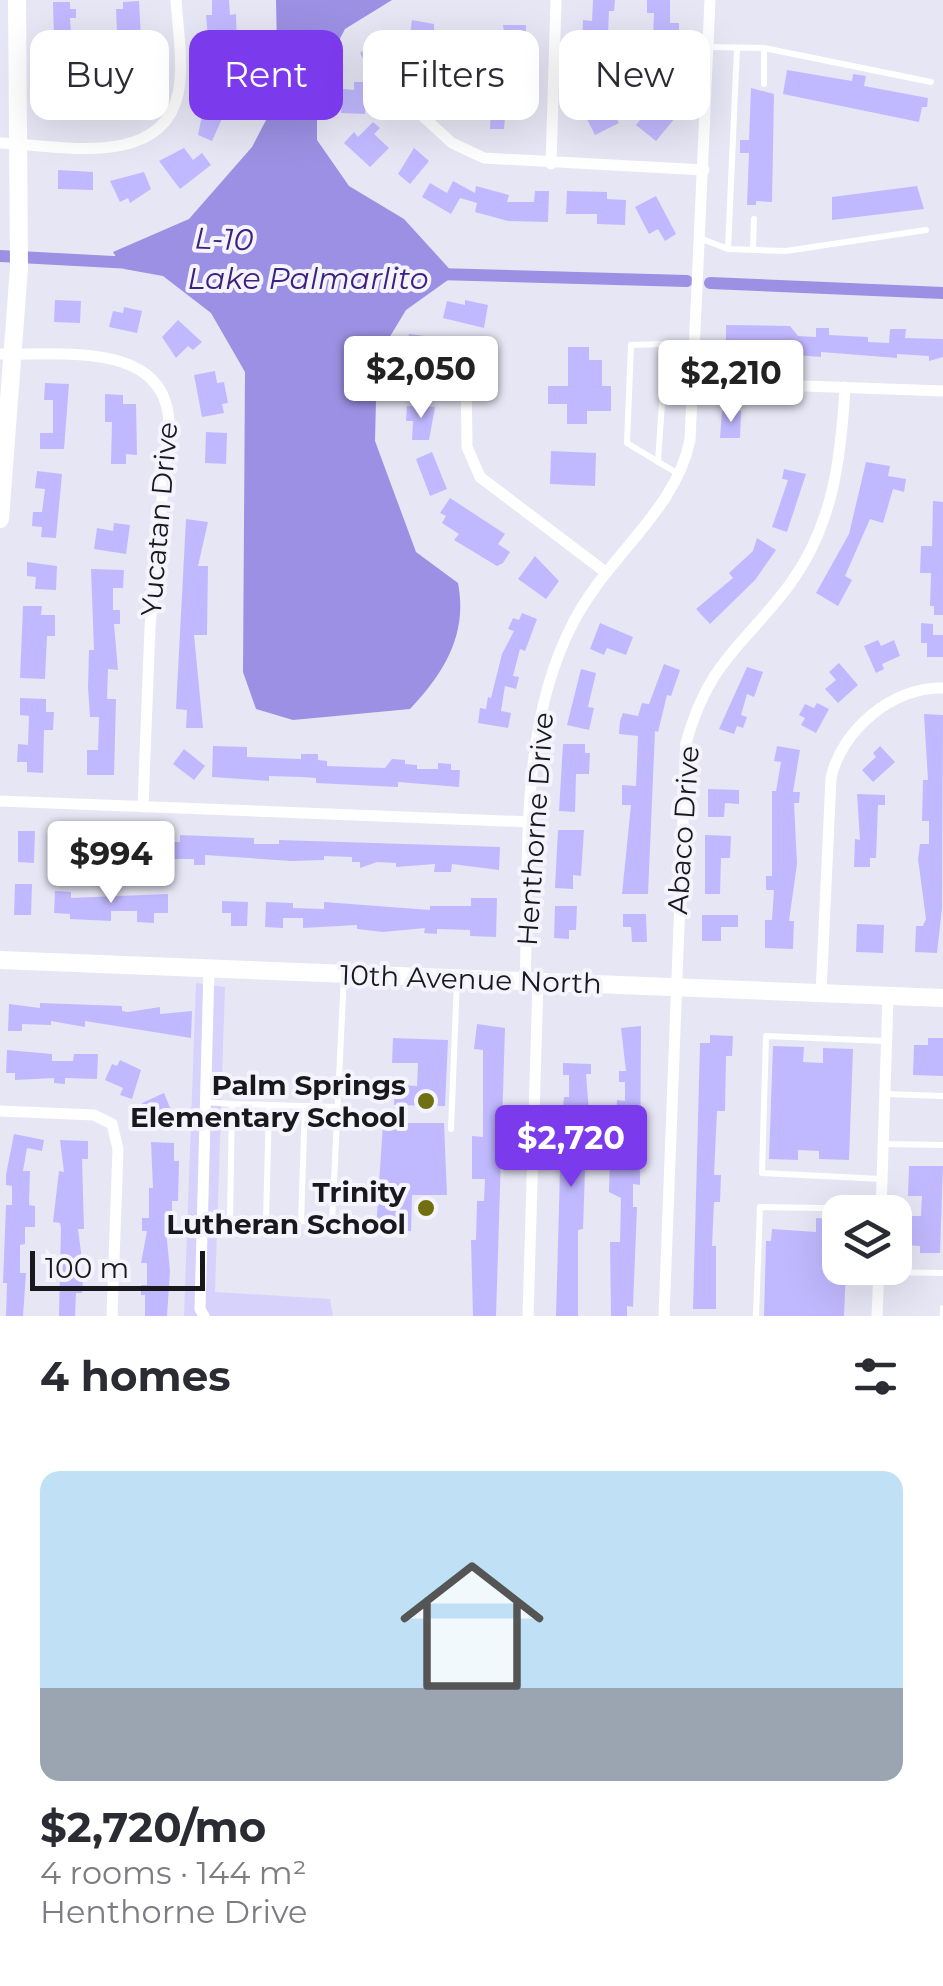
<!DOCTYPE html>
<html lang="en">
<head>
<meta charset="utf-8">
<style>
	:root { --surface:#fff; --page:#f2f2f3; --text:#2b2b33; --muted:#7c7c81; --accent:#7c3aed }
	body { margin:0; font-family:Montserrat,sans-serif; background:var(--page); color:var(--text); height:100vh; display:flex; flex-direction:column; font-size:38px; white-space:nowrap }
	* { box-sizing:border-box; margin:0 }
	p { font-size:32px; color:var(--muted) }
	.icon { flex:none; width:55px; height:55px; fill:none; stroke:currentColor; stroke-width:2; stroke-linecap:round; stroke-linejoin:round }
	.map { position:relative; height:1316px; overflow:hidden }
	.details { display:flex; flex-direction:column; background:var(--surface); flex:1 }
	.details>* { flex:none }
	.guide { position:absolute; left:30px; top:30px; width:885px; height:90px; display:flex; gap:20px }
	.buttons { position:absolute; left:822px; top:1195px; display:grid; gap:20px }
	.buttons a { display:grid; place-items:center; width:90px; height:90px; border-radius:20px; background:var(--surface); box-shadow:0 10px 40px #0002; font-size:50px }
	.scale { position:absolute; left:30px; bottom:25px; width:175px; box-sizing:border-box; padding-left:10px; border:5px solid #19181d; border-top:0; font-size:28px; line-height:35px; white-space:nowrap; color:#19181d; -webkit-text-stroke:8px #f5f4fd; paint-order:stroke }
	.price { position:absolute; translate:-50% -85px; padding:0 22px; border-radius:10px; background:#fff; color:#222; font-size:32px; line-height:65px; filter:drop-shadow(0 2px 5px #0008) }
	.price::after { content:''; position:absolute; left:50%; top:60px; width:30px; height:22px; margin-left:-15px; background:inherit; clip-path:polygon(0 0,100% 0,50% 100%) }
	.price.on { background:var(--accent); color:#fff }
	ul { padding:0; list-style:none }
	li { display:grid; align-content:center; gap:20px; height:530px; padding:0 40px }
	li span { display:grid; place-items:center; height:310px; border-radius:20px; color:#555 }
	li>.icon { margin-inline-start:auto }
	span .icon { width:180px; height:180px; fill:#fffc; stroke-width:1 }
	li b { font-size:42px }
	h2 { display:flex; justify-content:space-between; align-items:center; height:120px; padding:0 40px; font-size:42px }
	.pill { padding:0 35px; border-radius:20px; background:var(--surface); box-shadow:0 10px 40px #0002; font-size:35px; line-height:90px }
	.pill.on { background:var(--accent); color:#fff }
	.map>svg:first-child { display:block }
	.green { fill:#d6d2fc }
	.water { fill:#9c90e4 }
	.lines { fill:none; stroke-linecap:round; stroke-linejoin:round }
	.canal { stroke:#9c90e4; stroke-width:12 }
	.building { fill:#c1b9ff }
	.lane { stroke:#fff; stroke-width:6 }
	.street { stroke:#fff; stroke-width:11 }
	.secondary { stroke:#fff; stroke-width:18 }
	.poi-dot { fill:#706f11; stroke:#f5f4fd; stroke-width:4 }
	.labels { text-anchor:middle; dominant-baseline:central; stroke-width:8; stroke-linejoin:round; paint-order:stroke }
	.street-label { font-size:28px; fill:#19181d; stroke:#f5f4fd }
	.poi-label { font-size:28px; font-weight:bold; fill:#19181d; stroke:#f5f4fd; text-anchor:end }
	.water-label { font-size:30px; font-style:italic; fill:#3d2181; stroke:#f5f4fd }
</style>
</head>
<body>
<div class="map">
<svg width="943" height="1316" viewBox="0 0 943 1316">
	<rect width="100%" height="100%" fill="#e7e6f5"/>
	<path class="green" d="M196 983 225 987 215 1292 330 1299 333 1316H184Z"/>
	<path class="water" d="M276 0H392L345 29 317 82V140L349 186 404 219 455 275 406 310 377 358 375 441 416 552 458 583C468 634 444 673 410 709L293 720 256 709 243 672 245 372 211 313 163 276 124 269 113 252 189 219 252 147 278 97Z"/>
	<g class="lines">
		<path class="canal" d="M0 256 132 263
			M437 274 687 281
			M710 283 943 293"/>
	</g>
	<path class="building" d="M212 0H229L230 15 236 14 237 47 209 48 206 15H212Z
		M593 0H615L614 11H609L608 35H617V51L607 91 591 90 592 50H582L583 20 592 21Z
		M647 0H670V23H679V72L668 73 669 103 680 112 656 141 636 125 663 92H647V65L667 64V45H662V38H653L654 13H647Z
		M139 1 141 38H145L142 101 130 99 128 109 114 107 118 81 126 82V32L117 33 116 9H123V2Z
		M53 2H70V9H76V18H70L72 51H81V73H55Z
		M412 20 434 24V39L448 46 439 66 412 53 418 40H409Z
		M503 25H526L525 68H518L517 101H523V118L505 117 504 129H490L491 100H497L498 57 508 58Z
		M384 36 393 53 367 66 360 53Z
		M787 70 852 81 853 74 866 76 864 86 928 98 927 107H922L919 122 783 94Z
		M452 71 457 78 462 74 474 99 458 111 440 80Z
		M354 82H366L365 114 341 113 343 89 354 90Z
		M72 84 86 113 70 120 57 92Z
		M751 88 774 94 772 202 756 201V205H747L749 153H740V140H749Z
		M590 102 597 116 611 109 619 123 595 135 581 107Z
		M204 106 224 114 212 141 198 135Z
		M373 122 380 128 374 134 389 148 370 167 344 143 354 132 358 137Z
		M184 148 193 160 202 153 211 165 180 189 159 161Z
		M414 148 429 161 410 184 398 174Z
		M58 170 93 172V190L58 189Z
		M144 172 151 189 130 203 128 198 120 202 110 181Z
		M453 181 475 193 476 186 509 195 507 202H534L535 191H549L548 222 508 221 475 212 477 203 460 198 451 214 422 197 430 183 447 193Z
		M917 186 924 209 832 220V197Z
		M567 191 607 192V199L626 200 625 225 597 224V214H566Z
		M656 196 676 234 665 241 658 229 649 234 635 207Z
		M55 300 81 301 80 323 54 322Z
		M465 300 488 305 484 328 443 318 447 301 465 305Z
		M124 307 142 311 137 333 109 327 113 311 123 313Z
		M178 320 202 342 193 350 188 346 176 358 162 337Z
		M726 325 790 326 798 336 816 337V328H829V335L868 337V342L889 343 890 329H906L905 338 943 339V357L929 361V356L897 354V358L821 352V357L808 356 770 353V346L739 345V353L726 352Z
		M409 334 432 337 426 388 403 385Z
		M568 347H589V360H602V386H611V411H587V424H567V404H548V386H568Z
		M215 371 217 383 224 382 228 403 222 404 224 413 202 417 194 375Z
		M45 383 69 384 64 449H40V433H53V400H44Z
		M105 394 123 395V404H136L137 455 126 454V464H111L112 422H105Z
		M407 406 435 407 429 440H412L413 421H406Z
		M722 411H741L740 438H720Z
		M206 432 227 433 226 464 205 463Z
		M551 451 596 453 595 486 550 484Z
		M432 452 447 489 430 496 416 459Z
		M866 462 890 466 888 476 906 479 904 492 893 489 883 523 870 519 845 576 852 580 838 606 816 593 849 534Z
		M784 469 806 474 787 532 772 527 788 480 782 479Z
		M37 471 62 474 56 538 41 537 42 527 32 526 33 512H42L45 489 35 488Z
		M450 498 505 534 498 544 510 552 503 563 497 566 454 540 459 534 442 523 446 516 440 513Z
		M933 501 943 502V615H934V606H930L931 573H920L921 546H932Z
		M186 519 208 522 198 566H208L207 635H194L203 728H186L187 710 176 709Z
		M114 523 130 525 126 554 94 549 97 528 113 531Z
		M757 538 776 550 755 580 710 624 696 609 733 578 729 573 753 551Z
		M535 556 559 581 546 599 518 579Z
		M27 562 57 566 56 590 35 589 36 577 27 576Z
		M91 569 124 570 123 588H113V610H120V624H114L118 670 108 669 107 699H116L114 775H87V750H98L99 717H90L88 687 89 650H94Z
		M23 606H42L41 615H55V636H47L45 679 20 678Z
		M522 613 537 619 525 651 520 649 513 676 519 677 516 689 505 686 501 711 511 713 508 728 478 723 480 708 486 709 488 697 491 698 502 654 514 631 508 629 513 618 519 620Z
		M600 623 633 637 626 655 607 648 604 655 590 649Z
		M921 623 933 624V635H943V657H927V643H921Z
		M878 640 881 646 894 640 900 656 882 664 884 669 876 673 864 646Z
		M839 663 858 685 838 703 825 689 836 680 829 672Z
		M664 664 680 670 671 696 667 695 658 732 655 731 648 894H622L631 805H622V785L636 786 638 736 619 734 620 721 623 713 638 716 642 703 649 704Z
		M747 667 763 672 754 697 747 694 741 715 747 717 743 728 737 726 734 734 719 729Z
		M581 669 596 673 588 707 594 708 589 730 567 725Z
		M20 698 46 699V712H54L53 730H44L43 773 27 772V762H17L18 744 28 745 29 716 20 715Z
		M817 703 829 709 816 733 801 725 805 718 799 715 805 704 814 708Z
		M924 714 943 715 942 908 937 953 915 952 916 926H923L926 919 918 859 920 844H929V821H922L923 780H928Z
		M563 744H585V753H590L589 774H576L575 812 559 811Z
		M213 746 247 747V757L301 759V754H318V760L327 761V766L385 768 392 759 405 760V764L417 765V769H438V763L451 764V770H460L459 787 398 782V787L316 783V778L301 777 269 776V781L212 777Z
		M777 746 800 750 793 792H800L799 803H794L797 864 789 921H794L793 949 765 948V920H772L774 890H766V876H772V791H776L781 762 774 761Z
		M880 746 895 762 873 782 862 770 876 757 873 753Z
		M184 749 205 766 194 780 173 764Z
		M708 789 739 790V804L725 803 724 817H708Z
		M857 794 885 795V805H878L876 858H870V867H854L855 839 860 840Z
		M62 828 72 829V834L154 835 155 842H180V835L254 838V844H279V840L500 847 499 870 452 864 451 872H434L435 864 396 867V863L377 862 360 868V862H352V857L324 856V860L291 861 205 855V865H194V859H161V866H145L141 857 88 855V862L74 861V857L62 856Z
		M558 830H584L581 876 573 875V889L555 888Z
		M18 831H35L34 863 18 862Z
		M705 835 731 836 730 858H721L720 894H705Z
		M15 884H32L31 915H14Z
		M55 891 71 892V898L168 894V913H154V923L137 922V911H111V921L70 919V914L54 913Z
		M471 898H497L496 937 470 936V930L437 929V934L424 933 425 928 383 932 357 929V925L303 928V918H283V928L265 927 266 902 293 903V908L324 909V902L430 910V906H471Z
		M222 901 248 902 247 926H231V913H222Z
		M555 906H577L576 930H569V939L554 938Z
		M623 914H646L647 942H632L631 927H623Z
		M702 915H738V927H721V941H702Z
		M857 924 884 925 883 953 856 952Z
		M40 1003 122 1006V1011L128 1012 160 1007V1014L192 1011 191 1038 85 1021V1027L51 1021V1025L22 1024V1031H8L9 1004 40 1008Z
		M477 1024 505 1028 496 1316H473L471 1240H476L477 1201H484L485 1179H472V1136L483 1137V1050L474 1049Z
		M641 1026 640 1185 633 1184V1207H637L633 1307 627 1306V1316H611L610 1242H620L621 1198 609 1192 610 1159H605L606 1143H615L617 1100 625 1101V1082H619V1071H626L621 1028Z
		M710 1035 733 1036 732 1056H726L725 1111H717L716 1132 714 1175H721L720 1202H714L712 1246H716V1309H693L700 1043H710Z
		M393 1038 448 1040 445 1106 394 1105 395 1085 417 1086 418 1063H392Z
		M928 1038H943V1076L913 1075 914 1045H928Z
		M773 1046 804 1047 803 1062 823 1063V1048L853 1049 849 1160 819 1159V1151L798 1150V1160L769 1159Z
		M7 1050 52 1054V1061H73L74 1054H98L97 1079 65 1078V1084L54 1083V1078L15 1080V1073H6Z
		M120 1060 141 1070 132 1099 120 1095 123 1088 105 1080 112 1064 117 1066Z
		M563 1063 591 1064V1074H586L589 1112H579L578 1141H583L585 1170 583 1229 578 1230V1316H556L561 1134 564 1097H569V1075H563Z
		M164 1093 173 1115 167 1118 170 1123 154 1131 142 1103Z
		M383 1123H444L447 1195H412L411 1231 376 1230Z
		M14 1134 44 1140 42 1151 27 1148 23 1171H30L29 1205 35 1206V1227H25V1244L20 1245V1273H26L23 1316H6L7 1283H3L6 1205H12V1186L6 1185V1175Z
		M60 1140 88 1141V1159H82L84 1229H78L82 1260H78V1281H83L82 1293H76L75 1316H59L61 1228 60 1223 53 1222 59 1171 64 1172Z
		M151 1142 174 1143V1161H179L178 1201H172V1220H165L170 1271 167 1316H145V1295H141V1285H147V1263H141L147 1231H142V1218H149V1188H153Z
		M909 1166H943L940 1253H920V1246L907 1245 908 1216H921L922 1196H908Z
		M816 1218 840 1219V1268H846L844 1316H764L766 1241H771L772 1229 816 1232Z"/>
	<g class="lines">
		<path class="lane" d="M709 47 764 48 931 82
			M764 84V48
			M702 239 728 249 737 48
			M728 249 786 251 926 230
			M753 250 754 219
			M658 462 666 344
			M680 475 627 443 631 345 694 343
			M885 1094 943 1096
			M206 1102 232 1104 230 1219 332 1222 344 975
			M232 1104 338 1107
			M451 1129 457 980
			M884 1144 943 1145
			M882 1179 762 1173 766 1036 885 1041
			M266 1220 269 1105
			M301 1221 305 1106
			M879 1272 943 1273
			M756 1316 760 1207 880 1209
			M943 1316V1308"/>
		<path class="street" d="M405 100 452 143 484 158 704 170
			M0 143C56 145 161 170 178 94 184 65 178 30 176 0
			M551 164 556 0
			M0 354C58 356 167 339 169 424L150 627 143 807
			M466 365 467 447 480 477 604 571
			M696 382 943 391
			M0 801 532 822
			M525 982C530 864 517 730 573 623 607 556 676 511 690 440L710 0
			M821 993 831 778C841 730 894 686 943 688
			M0 1111 94 1115 112 1124 118 1149 112 1316
			M881 1212 888 997
			M204 1316 200 1309 209 969
			M528 1316 538 982
			M664 1316 686 743C709 660 743 647 790 584 833 525 841 459 845 387
			M877 1316 879 1268"/>
		<path class="secondary" d="M0 519 19 268 17 0
			M0 960 943 998"/>
	</g>
	<g class="poi-dot">
		<circle cx="426" cy="1101" r="10"/>
		<circle cx="426" cy="1208" r="10"/>
	</g>
	<g class="labels">
		<g class="street-label">
			<text transform="translate(159 519) rotate(-85)">Yucatan Drive</text>
			<text transform="translate(535 829) rotate(-86)">Henthorne Drive</text>
			<text transform="translate(683 830) rotate(-86)">Abaco Drive</text>
			<text transform="translate(471 979) rotate(2)">10th Avenue North</text>
		</g>
		<g class="poi-label">
			<text x="406" y="1085">Palm Springs<tspan x="406" dy="32">Elementary School</tspan></text>
			<text x="406" y="1192">Trinity<tspan x="406" dy="32">Lutheran School</tspan></text>
		</g>
		<g class="water-label">
			<text transform="translate(224 239) rotate(2)">L-10</text>
			<text x="308" y="278">Lake Palmarlito</text>
		</g>
	</g>
</svg>
<div class="buttons">
<a><svg class="icon" aria-label="layers" viewBox="0 0 24 24"><path d="M12 4l9 5-9 5-9-5zM3 14l9 5 9-5"/></svg></a>
</div>
<div class="scale">100 m</div>
<b class="price" style="left:421px;top:421px">$2,050</b>
<b class="price" style="left:731px;top:425px">$2,210</b>
<b class="price" style="left:111px;top:906px">$994</b>
<b class="price on" style="left:571px;top:1190px">$2,720</b>
<div class="guide">
<a class="pill">Buy</a>
<a class="pill on">Rent</a>
<a class="pill">Filters</a>
<a class="pill">New</a>
</div>
</div>
<section class="details">
<h2>4 homes<svg class="icon" aria-label="filters" viewBox="0 0 24 24"><path d="M4 7h16M4 17h16"/><circle cx="9" cy="7" r="2"/><circle cx="15" cy="17" r="2"/></svg></h2>
<ul>
<li><span style="background:linear-gradient(#bfe0f5 70%,#9aa5b1 0)"><svg class="icon" aria-label="home" viewBox="0 0 24 24"><path d="M3 11l9-7 9 7M6 9v11h12V9"/></svg></span><div><b>$2,720/mo</b><p>4 rooms · 144 m²</p><p>Henthorne Drive</p></div></li>
</ul>
</section>
</body>
</html>
